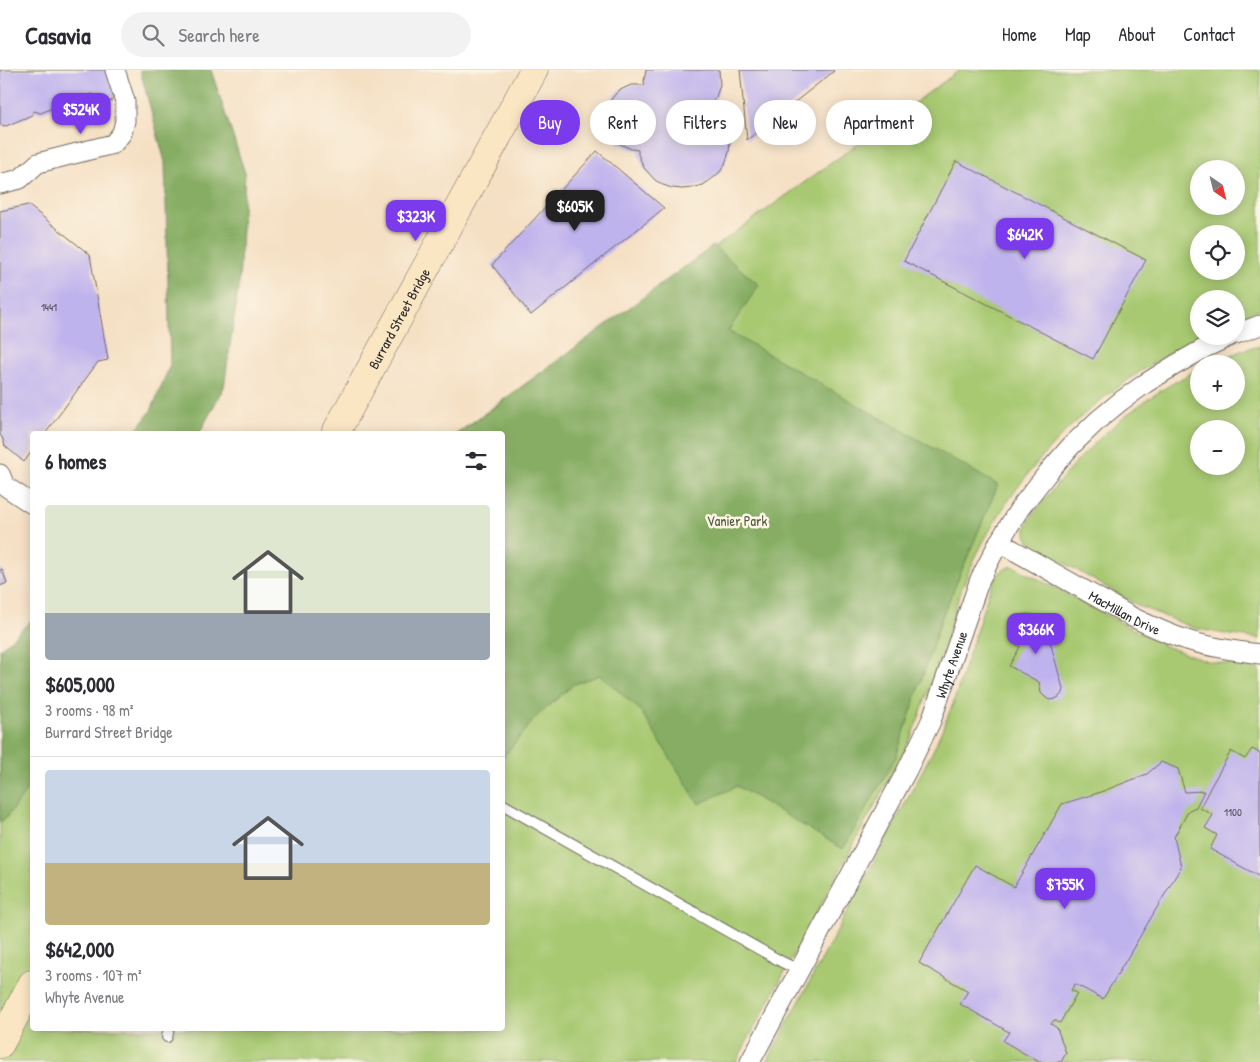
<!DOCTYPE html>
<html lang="en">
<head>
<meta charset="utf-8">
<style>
	:root { --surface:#fff; --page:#f2f2f3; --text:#2b2b33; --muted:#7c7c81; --line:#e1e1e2; --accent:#7c3aed }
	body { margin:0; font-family:"Patrick Hand",sans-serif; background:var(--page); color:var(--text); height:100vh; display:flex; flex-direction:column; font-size:19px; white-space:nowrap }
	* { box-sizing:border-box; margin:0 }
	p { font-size:16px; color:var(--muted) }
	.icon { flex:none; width:28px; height:28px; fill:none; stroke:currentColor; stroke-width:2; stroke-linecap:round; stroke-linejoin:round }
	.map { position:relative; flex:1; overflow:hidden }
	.sheet { position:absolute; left:30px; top:361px; width:475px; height:600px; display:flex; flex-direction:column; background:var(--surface); border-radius:5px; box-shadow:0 2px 12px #0003 }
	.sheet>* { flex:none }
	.guide { position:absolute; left:520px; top:30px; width:475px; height:45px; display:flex; gap:10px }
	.needle { width:32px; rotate:145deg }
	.tools { position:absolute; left:1190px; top:90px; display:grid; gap:10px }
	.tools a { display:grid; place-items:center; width:55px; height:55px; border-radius:50%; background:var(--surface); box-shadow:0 2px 12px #0003; font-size:25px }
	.price { position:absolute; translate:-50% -42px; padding:0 11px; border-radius:10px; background:var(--accent); color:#fff; font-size:16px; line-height:32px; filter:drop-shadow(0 1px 2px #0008) }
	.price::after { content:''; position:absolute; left:50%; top:30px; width:15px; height:11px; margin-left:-8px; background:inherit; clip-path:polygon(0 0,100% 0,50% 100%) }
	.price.selected { background:#222; color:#fff }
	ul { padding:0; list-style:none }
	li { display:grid; align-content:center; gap:10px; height:265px; padding:0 15px }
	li+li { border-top:1px solid var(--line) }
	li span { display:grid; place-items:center; height:155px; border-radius:5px; color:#555 }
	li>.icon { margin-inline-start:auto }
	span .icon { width:90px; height:90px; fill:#fffc; stroke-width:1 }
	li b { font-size:21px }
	h2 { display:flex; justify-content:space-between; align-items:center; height:60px; padding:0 15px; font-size:21px }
	.tag { padding:0 18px; border-radius:22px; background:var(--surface); box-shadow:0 2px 12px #0003; font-size:18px; line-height:45px }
	.tag.selected { background:var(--accent); color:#fff }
	header { display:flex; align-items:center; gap:30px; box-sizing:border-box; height:70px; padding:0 25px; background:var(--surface); border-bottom:1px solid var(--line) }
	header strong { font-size:24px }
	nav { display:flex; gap:28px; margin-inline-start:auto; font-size:18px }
	.search { width:350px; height:45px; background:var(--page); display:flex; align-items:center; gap:12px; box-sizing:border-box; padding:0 18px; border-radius:28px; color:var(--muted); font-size:19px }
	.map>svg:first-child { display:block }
	.green { fill:#a8c972; stroke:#6a7a4e; fill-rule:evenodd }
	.forest { fill:#86ad64; stroke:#586c48 }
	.building { fill:#bfb3ed }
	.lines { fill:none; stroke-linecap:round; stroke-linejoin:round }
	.lane-casing { stroke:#726a61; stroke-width:12 }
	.street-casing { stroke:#726a61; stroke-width:21 }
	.secondary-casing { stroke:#726a61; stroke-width:29 }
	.lane { stroke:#fff; stroke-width:10 }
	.street { stroke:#fff; stroke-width:19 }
	.secondary { stroke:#fbe6c4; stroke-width:28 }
	.labels { text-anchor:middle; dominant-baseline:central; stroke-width:5; stroke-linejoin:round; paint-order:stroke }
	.number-label { font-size:11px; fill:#504d5c }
	.street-label { font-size:14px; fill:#2b2b2b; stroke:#fcf5e5 }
	.park-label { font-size:14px; fill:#505a40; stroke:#fcf5e5 }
</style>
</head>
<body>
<header>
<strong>Casavia</strong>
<div class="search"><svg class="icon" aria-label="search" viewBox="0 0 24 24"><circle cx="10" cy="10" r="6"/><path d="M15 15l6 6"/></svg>Search here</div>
<nav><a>Home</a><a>Map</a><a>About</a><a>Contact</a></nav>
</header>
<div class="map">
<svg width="1260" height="992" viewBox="0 0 1260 992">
	<rect width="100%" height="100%" fill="#fcf5e5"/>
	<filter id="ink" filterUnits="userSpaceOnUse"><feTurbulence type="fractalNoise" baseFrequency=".02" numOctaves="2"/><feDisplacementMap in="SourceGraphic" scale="10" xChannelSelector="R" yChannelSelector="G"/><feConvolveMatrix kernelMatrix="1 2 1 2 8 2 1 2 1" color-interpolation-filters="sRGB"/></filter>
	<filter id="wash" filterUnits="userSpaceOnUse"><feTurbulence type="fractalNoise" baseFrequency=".0096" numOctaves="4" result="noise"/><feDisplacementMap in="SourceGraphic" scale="20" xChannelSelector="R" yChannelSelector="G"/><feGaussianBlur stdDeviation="1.12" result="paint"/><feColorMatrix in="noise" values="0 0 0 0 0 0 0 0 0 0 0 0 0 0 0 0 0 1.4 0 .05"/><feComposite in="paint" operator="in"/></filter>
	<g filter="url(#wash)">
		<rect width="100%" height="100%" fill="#f5e0c4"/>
		<path class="green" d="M960 0H1260V239L1236 248V229H1199V266C1174 281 1148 295 1125 312 1055 360 996 434 964 513 957 530 952 549 947 567 935 602 924 636 910 670L736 992H0V693L32 669V959H502V364H456ZM1199 99H1236V136H1199ZM1199 164H1236V201H1199Z
			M1260 276V569L1225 564 1194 558 1141 537 1033 475C1028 470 1025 466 1026 458 1028 449 1036 440 1042 433 1069 398 1099 366 1133 340 1154 324 1176 311 1199 299V331H1236V294H1210L1241 281ZM1199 359H1236V396H1199Z
			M1013 496 1167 577 1208 591 1260 599V992H767L933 681 953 634 989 521C995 509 999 499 1013 496Z"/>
		<path class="forest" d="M140 0H211L245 103 239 214 224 317 199 364H133L151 341 170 295 165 92Z
			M713 176 759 215 728 261 998 415 942 547 896 687 843 779 737 716 699 734 640 640 600 605 574 614 538 645 503 687 502 364H458Z
			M32 550V713L7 747 0 752V579Z"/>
		<g id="blocks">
			<path class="building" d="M0 0H108L118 18 111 32 92 24 77 31 69 26 68 31 41 43 34 41 32 45 6 56 0 55Z
				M646 0H719L720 15 716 27 710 34 720 43 725 51 729 60 730 70 729 82 725 94 720 102 713 108 703 115 692 118 682 119 672 118 663 115 655 110 644 98 638 84V80L631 79 618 73 608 62 605 47 608 33 618 21 631 15H645L644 11Z
				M740 0H833L834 1 747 70Z
				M597 81 664 138 531 245 492 195Z
				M956 91 1146 190 1093 289 904 191Z
				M28 135 90 185 108 290 98 292 45 364H32V381L24 392 5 376 2 367 0 365V141Z
				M2 499 7 513 0 516V500Z
				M1026 544 1033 545 1039 548 1044 555 1045 563 1048 564 1063 619 1062 623 1059 627 1055 629 1049 630 1045 627 1041 623 1039 612 1009 596 1020 577 1014 572 1012 568 1011 564V556L1017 548Z
				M1252 679 1260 683V807L1210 779 1217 765 1205 758 1213 745 1200 738 1210 718 1231 681 1245 689Z
				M1161 692 1178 699 1185 722 1204 721 1196 737 1189 740 1174 767 1181 797 1103 929 1075 914 1071 920 1077 923 1060 953 1054 950 1051 954 1057 958 1066 983 1061 992H1039L1003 971 1009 962 960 934 968 921 919 893 975 795 1014 817 1062 734 1098 723 1147 704Z"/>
		</g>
	</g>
	<g filter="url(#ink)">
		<use href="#blocks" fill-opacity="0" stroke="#726a61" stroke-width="1"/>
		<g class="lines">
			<g class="lane-casing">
				<path id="lane" d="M502 734 782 892 799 900
					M167 967 169 959"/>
			</g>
			<g class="street-casing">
				<g id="street">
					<path d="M0 114 20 109 38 93 113 74 122 63 125 51V31L115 0"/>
					<path d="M1236 264 1260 255"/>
					<path d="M0 404 5 416 32 434"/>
					<path id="s1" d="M999 472 1132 547C1151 556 1170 565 1190 571 1213 578 1236 581 1260 584"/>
					<path id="s2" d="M750 992 907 700 931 651 980 509 999 472 1020 438 1050 400 1071 376 1098 350 1121 331 1146 313 1175 295 1205 278 1230 266"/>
				</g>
			</g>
			<g class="secondary-casing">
				<g id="secondary">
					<path id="s3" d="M335 364 534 0"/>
					<path d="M0 974 32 914"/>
				</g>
			</g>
			<use href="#lane" class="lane"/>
			<use href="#street" class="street"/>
			<use href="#secondary" class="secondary"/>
		</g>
	</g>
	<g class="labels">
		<g class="number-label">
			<text x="49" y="237">1441</text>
			<text x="1233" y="742">1100</text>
		</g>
		<g class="street-label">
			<text stroke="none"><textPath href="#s3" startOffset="132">Burrard Street Bridge</textPath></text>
			<text stroke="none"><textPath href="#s1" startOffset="144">MacMillan Drive</textPath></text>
			<text stroke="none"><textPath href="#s2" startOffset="446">Whyte Avenue</textPath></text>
		</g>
		<g class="park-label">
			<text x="737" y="450">Vanier Park</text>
		</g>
	</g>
</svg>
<div class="tools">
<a><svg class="needle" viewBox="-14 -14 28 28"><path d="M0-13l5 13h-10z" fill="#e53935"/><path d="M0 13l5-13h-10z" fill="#7c7c81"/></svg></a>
<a><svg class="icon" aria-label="locate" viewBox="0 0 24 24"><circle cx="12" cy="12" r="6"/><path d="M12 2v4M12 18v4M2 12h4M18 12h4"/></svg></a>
<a><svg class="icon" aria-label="layers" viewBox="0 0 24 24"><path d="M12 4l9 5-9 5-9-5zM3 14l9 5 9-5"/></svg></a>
<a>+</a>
<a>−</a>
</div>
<b class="price" style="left:81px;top:65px">$524K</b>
<b class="price selected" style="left:575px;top:162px">$605K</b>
<b class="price" style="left:416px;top:172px">$323K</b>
<b class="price" style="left:1025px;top:190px">$642K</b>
<b class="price" style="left:1036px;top:585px">$366K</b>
<b class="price" style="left:1065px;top:840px">$755K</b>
<div class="guide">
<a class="tag selected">Buy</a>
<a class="tag">Rent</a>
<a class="tag">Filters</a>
<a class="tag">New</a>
<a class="tag">Apartment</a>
</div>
<section class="sheet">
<h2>6 homes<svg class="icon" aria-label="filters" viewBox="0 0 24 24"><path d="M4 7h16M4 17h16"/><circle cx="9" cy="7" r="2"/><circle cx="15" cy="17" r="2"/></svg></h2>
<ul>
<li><span style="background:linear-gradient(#dfe7d0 70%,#9aa5b1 0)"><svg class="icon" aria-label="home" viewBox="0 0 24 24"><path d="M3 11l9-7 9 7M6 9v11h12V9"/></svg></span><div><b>$605,000</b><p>3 rooms · 98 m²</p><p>Burrard Street Bridge</p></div></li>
<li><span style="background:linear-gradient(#c9d6e8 60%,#c2b280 0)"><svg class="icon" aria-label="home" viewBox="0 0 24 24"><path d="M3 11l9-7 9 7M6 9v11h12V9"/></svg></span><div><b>$642,000</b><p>3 rooms · 107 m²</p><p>Whyte Avenue</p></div></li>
</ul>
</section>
</div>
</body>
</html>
